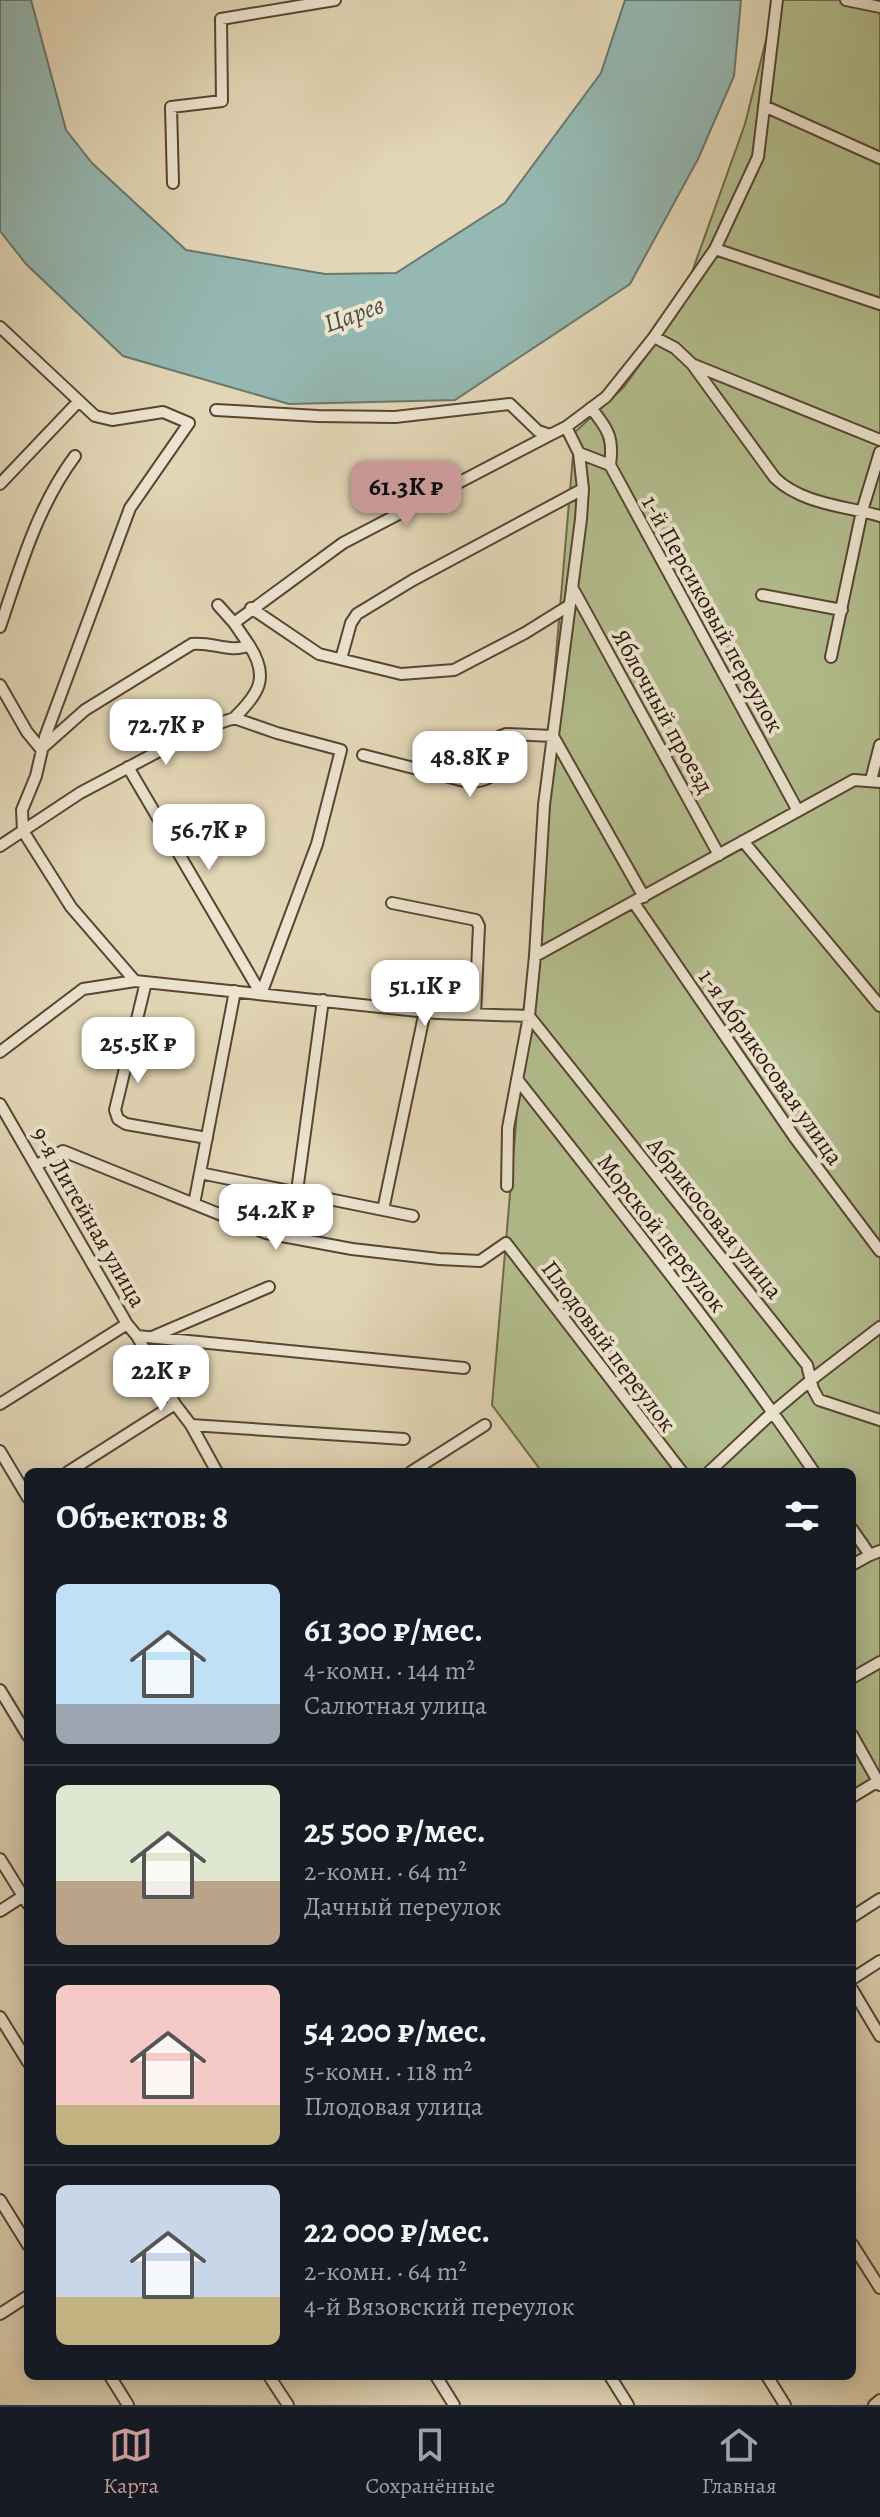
<!DOCTYPE html>
<html lang="ru">
<head>
<meta charset="utf-8">
<style>
	:root { --surface:#171b24; --page:#242831; --text:#f1f3f6; --muted:#9ea1a6; --line:#363941; --accent:#c59692 }
	body { margin:0; font-family:Alegreya,serif; background:var(--page); color:var(--text); height:100vh; display:flex; flex-direction:column; font-size:30px; white-space:nowrap }
	* { box-sizing:border-box; margin:0 }
	p { font-size:26px; color:var(--muted) }
	.icon { flex:none; width:44px; height:44px; fill:none; stroke:currentColor; stroke-width:2; stroke-linecap:round; stroke-linejoin:round }
	.map { position:relative; flex:1; overflow:hidden }
	.drawer { position:absolute; left:24px; top:1468px; width:832px; height:912px; display:flex; flex-direction:column; background:var(--surface); border-radius:12px; box-shadow:0 4px 20px #0003 }
	.drawer>* { flex:none }
	.price { position:absolute; translate:-50% -68px; padding:0 18px; border-radius:16px; background:#fff; color:#222; font-size:26px; line-height:52px; filter:drop-shadow(0 2px 4px #0008) }
	.price::after { content:''; position:absolute; left:50%; top:48px; width:24px; height:18px; margin-left:-12px; background:inherit; clip-path:polygon(0 0,100% 0,50% 100%) }
	.price.current { background:var(--accent); color:#111 }
	ul { padding:0; list-style:none }
	li { display:flex; align-items:center; gap:24px; height:200px; padding:0 32px }
	li+li { border-top:2px solid var(--line) }
	li span { display:grid; place-items:center; flex:none; width:224px; height:160px; border-radius:12px; color:#555 }
	li>.icon { margin-inline-start:auto }
	span .icon { width:96px; height:96px; fill:#fffc; stroke-width:1 }
	li b { font-size:34px }
	h2 { display:flex; justify-content:space-between; align-items:center; height:96px; padding:0 32px; font-size:34px }
	.tab-bar { display:flex; justify-content:space-around; align-items:center; height:112px; border-top:2px solid var(--line); background:var(--surface); font-size:22px; color:var(--muted) }
	.tab-bar a { display:grid; justify-items:center; gap:4px }
	.tab-bar .current { color:var(--accent) }
	.map>svg:first-child { display:block }
	.green { fill:#b3be8e; stroke:#6e6a4a; stroke-width:2 }
	.water { fill:#95b8b2; stroke:#6a776d; stroke-width:2 }
	.lines { fill:none; stroke-linecap:round; stroke-linejoin:round }
	.minor-casing { stroke:#584531; stroke-width:14 }
	.minor { stroke:#ece4d0; stroke-width:10 }
	.labels { text-anchor:middle; dominant-baseline:central; stroke-width:8; stroke-linejoin:round; paint-order:stroke }
	.street-label { font-size:24px; fill:#2a1505; stroke:#ece4d0 }
	.water-label { font-size:26px; font-style:italic; fill:#4f4e42; stroke:#ece4d0 }
</style>
</head>
<body>
<div class="map">
<svg width="880" height="2405" viewBox="0 0 880 2405">
	<rect width="100%" height="100%" fill="#e2d6b6"/>
	<filter id="stains"><feTurbulence type="fractalNoise" baseFrequency=".0025" numOctaves="4"/><feColorMatrix values="0 0 0 0 .2 0 0 0 0 .09 0 0 0 0 .02 0 0 0 .5 -.17"/></filter>
	<radialGradient id="worn" r=".72"><stop offset=".6" stop-color="#630" stop-opacity="0"/><stop offset="1" stop-color="#630" stop-opacity=".3"/></radialGradient>
	<path class="green" d="M776 0H880V1773L852 1790V1472H542L492 1405 575 432 623 388 677 314 745 124Z"/>
	<path class="water" d="M0 0H31L66 130 92 163 186 250 325 274 396 273 505 203 601 73 625 0H741L734 76 698 159 630 284 455 400 289 404 123 356 26 264 0 231Z"/>
	<g class="lines">
		<g class="minor-casing">
			<path id="minor" d="M846 0 880 7
				M764 106 880 158
				M173 183 171 107 222 101 221 19 335 0
				M715 249 880 304
				M0 327 95 416 112 420 163 412 189 423 130 508 45 737 36 776 22 810 23 831 71 907 135 981
				M654 337 675 348 692 364 775 478C802 504 845 506 880 516
				M694 365 880 440
				M591 408C608 429 614 438 610 465
				M216 410 318 416 395 417 510 404 538 431 550 435 566 427 606 397 654 337 715 249 758 157 777 0
				M579 453 610 465 798 811
				M0 484 78 402
				M572 587 719 855
				M762 595 842 610
				M218 605 234 623
				M251 608 319 654 401 674 454 670 525 633 570 605
				M0 627C20 568 37 507 75 456
				M249 645 234 623 343 543 550 435
				M831 657 862 511 880 452
				M341 659 351 623 357 614 413 580 583 489
				M0 685 27 732 41 749 85 710 192 644C211 641 231 654 249 645 270 677 259 694 234 718
				M363 755 468 782C507 781 490 762 499 737L506 734 553 736 644 897
				M128 767 261 994
				M871 780 880 745
				M743 841 880 1006
				M0 846 80 793 197 731 234 718 277 733 341 750 317 844 261 994
				M392 903 476 920 479 926 475 1014
				M634 903 795 1138 880 1251
				M535 956 854 780 880 782
				M146 982 115 1110 118 1119 126 1124 207 1138
				M529 1016 807 1365 813 1389 819 1400 880 1420
				M0 1052 83 989 135 981 437 1013 529 1016
				M517 1079C618 1208 722 1336 814 1472
				M0 1104 127 1324 137 1336 175 1404 191 1425 217 1472
				M37 1165 63 1151 266 1233 352 1249 439 1259 480 1261 506 1243 682 1472
				M200 1173 413 1216
				M507 1186 508 1128 529 1016 535 956 544 805 581 519 583 489 579 453 566 427
				M297 1191 323 1000
				M194 1204 235 991
				M383 1210 425 1011
				M137 1336 464 1368
				M152 1337 269 1287
				M0 1404 127 1324
				M191 1425 404 1439
				M0 1451 28 1498
				M68 1472 175 1404
				M411 1472 485 1425
				M709 1472 773 1412 811 1380 880 1327
				M852 1529 870 1555 880 1551
				M852 1565 870 1555
				M852 1678 880 1662
				M0 1690 28 1736
				M852 1735 880 1785
				M852 1797 880 1780
				M0 1859 28 1904
				M0 1911 28 1893
				M852 1917 880 1899
				M852 1979 880 1961
				M852 1989 880 2036
				M0 2017 28 2062
				M0 2200 28 2245
				M852 2244 880 2288
				M0 2314 28 2296
				M110 2376 128 2405
				M269 2376 288 2405
				M436 2376 454 2405
				M610 2376 628 2405
				M767 2376 785 2405
				M874 2405 880 2400"/>
		</g>
		<use href="#minor" class="minor"/>
	</g>
	<g class="labels">
		<g class="street-label">
			<text transform="translate(713 614) rotate(61)">1-й Персиковый переулок</text>
			<text transform="translate(663 711) rotate(61)">Яблочный проезд</text>
			<text transform="translate(771 1067) rotate(55)">1-я Абрикосовая улица</text>
			<text transform="translate(89 1217) rotate(60)">9-я Литейная улица</text>
			<text transform="translate(715 1218) rotate(51)">Абрикосовая улица</text>
			<text transform="translate(662 1233) rotate(52)">Морской переулок</text>
			<text transform="translate(609 1346) rotate(53)">Плодовый переулок</text>
		</g>
		<g class="water-label">
			<text transform="translate(354 314) rotate(-20)">Царев</text>
		</g>
	</g>
	<rect width="100%" height="100%" filter="url(#stains)"/>
	<rect width="100%" height="100%" fill="url(#worn)"/>
</svg>
<b class="price current" style="left:406px;top:529px">61.3K ₽</b>
<b class="price" style="left:166px;top:767px">72.7K ₽</b>
<b class="price" style="left:470px;top:799px">48.8K ₽</b>
<b class="price" style="left:209px;top:872px">56.7K ₽</b>
<b class="price" style="left:425px;top:1028px">51.1K ₽</b>
<b class="price" style="left:138px;top:1085px">25.5K ₽</b>
<b class="price" style="left:276px;top:1252px">54.2K ₽</b>
<b class="price" style="left:161px;top:1413px">22K ₽</b>
<section class="drawer">
<h2>Объектов: 8<svg class="icon" aria-label="filters" viewBox="0 0 24 24"><path d="M4 7h16M4 17h16"/><circle cx="9" cy="7" r="2"/><circle cx="15" cy="17" r="2"/></svg></h2>
<ul>
<li><span style="background:linear-gradient(#bfe0f5 75%,#9aa5b1 0)"><svg class="icon" aria-label="home" viewBox="0 0 24 24"><path d="M3 11l9-7 9 7M6 9v11h12V9"/></svg></span><div><b>61 300 ₽/мес.</b><p>4-комн. · 144 m²</p><p>Салютная улица</p></div></li>
<li><span style="background:linear-gradient(#dfe7d0 60%,#b9a48a 0)"><svg class="icon" aria-label="home" viewBox="0 0 24 24"><path d="M3 11l9-7 9 7M6 9v11h12V9"/></svg></span><div><b>25 500 ₽/мес.</b><p>2-комн. · 64 m²</p><p>Дачный переулок</p></div></li>
<li><span style="background:linear-gradient(#f6c9c9 75%,#c2b280 0)"><svg class="icon" aria-label="home" viewBox="0 0 24 24"><path d="M3 11l9-7 9 7M6 9v11h12V9"/></svg></span><div><b>54 200 ₽/мес.</b><p>5-комн. · 118 m²</p><p>Плодовая улица</p></div></li>
<li><span style="background:linear-gradient(#c9d6e8 70%,#c2b280 0)"><svg class="icon" aria-label="home" viewBox="0 0 24 24"><path d="M3 11l9-7 9 7M6 9v11h12V9"/></svg></span><div><b>22 000 ₽/мес.</b><p>2-комн. · 64 m²</p><p>4-й Вязовский переулок</p></div></li>
</ul>
</section>
</div>
<nav class="tab-bar">
<a class="current"><svg class="icon" aria-label="map" viewBox="0 0 24 24"><path d="M3 6l6-2 6 2 6-2v14l-6 2-6-2-6 2zM9 4v14M15 6v14"/></svg>Карта</a>
<a><svg class="icon" aria-label="saved" viewBox="0 0 24 24"><path d="M7 4h10v16l-5-4-5 4z"/></svg>Сохранённые</a>
<a><svg class="icon" aria-label="home" viewBox="0 0 24 24"><path d="M3 11l9-7 9 7M6 9v11h12V9"/></svg>Главная</a>
</nav>
</body>
</html>
